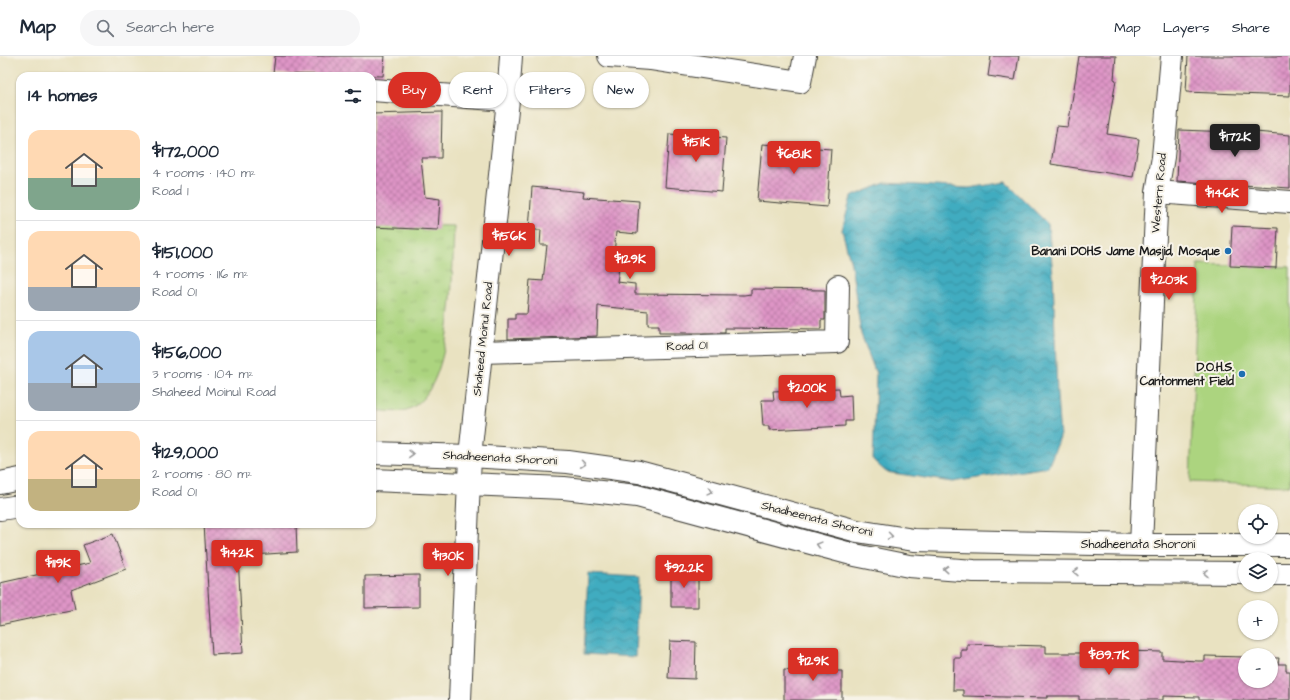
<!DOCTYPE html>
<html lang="en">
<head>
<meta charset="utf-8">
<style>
	:root { --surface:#fff; --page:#f6f6f7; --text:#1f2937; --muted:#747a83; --line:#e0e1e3; --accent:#d93025 }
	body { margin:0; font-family:"Architects Daughter",sans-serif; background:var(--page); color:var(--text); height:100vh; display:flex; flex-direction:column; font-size:15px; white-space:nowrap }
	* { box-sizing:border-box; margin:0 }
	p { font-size:13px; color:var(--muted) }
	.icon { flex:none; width:22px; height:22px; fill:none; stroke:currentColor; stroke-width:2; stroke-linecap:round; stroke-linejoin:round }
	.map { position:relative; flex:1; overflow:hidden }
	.panel { position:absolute; left:16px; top:16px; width:360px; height:456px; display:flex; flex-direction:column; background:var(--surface); border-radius:12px; box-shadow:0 1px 3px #0004 }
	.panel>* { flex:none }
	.top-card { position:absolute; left:388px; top:16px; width:380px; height:36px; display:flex; gap:8px }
	.tools { position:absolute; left:1238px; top:448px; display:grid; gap:8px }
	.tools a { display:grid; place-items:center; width:40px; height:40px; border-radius:50%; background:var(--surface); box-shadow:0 1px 3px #0004; font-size:20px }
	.price { position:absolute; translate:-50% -34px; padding:0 9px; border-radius:4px; background:var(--accent); color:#fff; font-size:13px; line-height:26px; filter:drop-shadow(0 1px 2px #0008) }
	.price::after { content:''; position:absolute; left:50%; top:24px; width:12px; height:9px; margin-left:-6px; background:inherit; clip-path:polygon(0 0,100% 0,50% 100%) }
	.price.current { background:#222; color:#fff }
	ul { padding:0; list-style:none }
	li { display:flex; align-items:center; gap:12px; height:100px; padding:0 12px }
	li+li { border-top:1px solid var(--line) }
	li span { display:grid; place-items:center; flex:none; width:112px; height:80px; border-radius:12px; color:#555 }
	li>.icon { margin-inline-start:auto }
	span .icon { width:48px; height:48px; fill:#fffc; stroke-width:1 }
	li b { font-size:17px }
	h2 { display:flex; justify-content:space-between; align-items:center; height:48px; padding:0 12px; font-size:17px }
	.chip { padding:0 14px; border-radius:18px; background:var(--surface); box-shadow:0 1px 3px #0004; font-size:14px; line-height:36px }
	.chip.current { background:var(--accent); color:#fff }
	header { display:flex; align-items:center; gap:24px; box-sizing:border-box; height:56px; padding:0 20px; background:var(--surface); border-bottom:1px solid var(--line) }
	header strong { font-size:19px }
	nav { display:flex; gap:22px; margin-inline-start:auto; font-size:14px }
	.search { width:280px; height:36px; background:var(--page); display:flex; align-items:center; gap:10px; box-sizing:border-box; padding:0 14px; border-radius:22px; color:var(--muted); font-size:15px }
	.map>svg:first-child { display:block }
	.grass { fill:url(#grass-tufts); stroke:#64784e }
	.park { fill:#acd47f; stroke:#64784e }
	.water { fill:url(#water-waves); stroke:#2e646e }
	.building { fill:url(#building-cross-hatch) }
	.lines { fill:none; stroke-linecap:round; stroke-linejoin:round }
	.street-casing { stroke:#3b3a35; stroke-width:24 }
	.secondary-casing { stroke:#3b3a35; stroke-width:24 }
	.primary-casing { stroke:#3b3a35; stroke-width:24 }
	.street { stroke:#fff; stroke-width:22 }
	.secondary { stroke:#fff; stroke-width:22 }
	.primary { stroke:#fff; stroke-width:22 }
	.oneway { stroke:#999 }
	.poi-dot { fill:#1f6fb2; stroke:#f7f3e8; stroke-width:1.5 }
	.labels { text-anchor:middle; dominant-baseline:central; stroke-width:4; stroke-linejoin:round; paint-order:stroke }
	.street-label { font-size:12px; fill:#1c1c1c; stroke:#f7f3e8 }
	.poi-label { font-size:12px; font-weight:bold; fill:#1c1c1c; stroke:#f7f3e8; text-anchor:end }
</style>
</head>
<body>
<header>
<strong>Map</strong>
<div class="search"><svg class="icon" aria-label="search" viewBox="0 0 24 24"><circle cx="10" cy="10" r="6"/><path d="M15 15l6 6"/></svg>Search here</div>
<nav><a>Map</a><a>Layers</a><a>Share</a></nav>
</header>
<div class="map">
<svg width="1290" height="644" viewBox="0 0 1290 644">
	<defs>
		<pattern id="grass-tufts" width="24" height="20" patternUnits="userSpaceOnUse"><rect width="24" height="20" fill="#acd47f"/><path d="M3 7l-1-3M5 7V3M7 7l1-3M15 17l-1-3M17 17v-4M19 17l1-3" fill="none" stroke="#93b56d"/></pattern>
		<pattern id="water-waves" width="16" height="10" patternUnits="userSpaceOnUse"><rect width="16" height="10" fill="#41acc0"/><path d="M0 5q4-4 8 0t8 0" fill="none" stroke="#368b9b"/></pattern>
		<pattern id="building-cross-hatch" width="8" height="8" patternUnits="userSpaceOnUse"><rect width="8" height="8" fill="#de94c6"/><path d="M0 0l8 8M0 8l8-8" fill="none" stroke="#b378a0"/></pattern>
	</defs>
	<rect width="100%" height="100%" fill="#f7f3e8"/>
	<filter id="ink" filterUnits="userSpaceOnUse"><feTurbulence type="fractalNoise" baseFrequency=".025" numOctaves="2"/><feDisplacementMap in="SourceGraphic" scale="8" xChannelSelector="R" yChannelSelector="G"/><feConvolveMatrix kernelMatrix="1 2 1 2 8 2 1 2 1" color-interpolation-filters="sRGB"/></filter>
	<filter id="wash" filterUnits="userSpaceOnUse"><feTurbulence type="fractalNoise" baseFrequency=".012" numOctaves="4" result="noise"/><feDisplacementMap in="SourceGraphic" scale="16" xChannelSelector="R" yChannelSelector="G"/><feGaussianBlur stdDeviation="0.9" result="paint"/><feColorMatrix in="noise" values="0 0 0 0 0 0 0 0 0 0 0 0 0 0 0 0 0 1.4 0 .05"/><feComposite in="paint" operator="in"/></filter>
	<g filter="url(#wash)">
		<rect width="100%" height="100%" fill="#e9e2c1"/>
		<path class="grass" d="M372 168 454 170C452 214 455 329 411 352 400 358 385 355 372 354Z"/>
		<path class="park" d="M1198 208 1290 211V430L1190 426Z"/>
		<path class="water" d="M1006 126 1048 168 1053 218 1057 340 1060 382 1048 411 952 426 886 416 873 404 876 318 861 278 851 208 842 174 851 141 885 127 969 132Z
			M588 518 639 521 636 601 584 598Z"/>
		<g id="blocks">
			<path class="building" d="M275 0H385L383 20 273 18Z
				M991 0H1019L1015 24 988 20Z
				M1079 0H1116L1114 23 1116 24 1107 78 1139 83 1133 121 1051 108 1057 70 1068 71Z
				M1188 0H1290V40L1186 36Z
				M442 56 441 102H421L425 141 440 143 438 174 372 171V58Z
				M1179 74 1232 76V74L1290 79V132L1177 125Z
				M669 78 726 82 722 136 665 131Z
				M762 88 831 93 827 151 757 145Z
				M532 131 584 136 583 141 639 145 637 178 616 176 613 211 619 212 617 226 635 228V238L744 239 751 238V233L825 234V264H821V273L725 272V277H659V269H648V255L598 250 597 280 508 283V263H515V258H527L530 224 543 225 547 189H540L541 174H529Z
				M1232 170 1278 172 1276 212 1230 210Z
				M839 332 840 340 851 339 852 365H845V370L769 374V370H763L761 344H774L773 335Z
				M204 468H296L297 496 238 500 243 597 212 599Z
				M113 478 126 513 71 534 75 553 0 569V527L90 507 83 489Z
				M671 515H698V551H671Z
				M419 519V551L365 552V520Z
				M670 585 696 586 695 623 668 622Z
				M967 588 1046 590V597H1084V594L1162 596V603L1198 605H1205V600L1245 601V625H1271V602H1279L1278 608H1286V615H1290V644H1199V641L1163 640V644H1079V640H1047V642L963 640V634H953L954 602H961V594H967Z
				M799 603H825L824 615H842V644H784V614L798 615Z"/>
		</g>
	</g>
	<g filter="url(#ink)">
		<use href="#blocks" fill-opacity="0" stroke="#3b3a35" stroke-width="1"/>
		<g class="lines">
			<g class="street-casing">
				<path id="street" d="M609 0 650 3 800 26 805 0
					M372 34 508 44
					M1157 136 1290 146
					M481 296 837 286 838 230
					M470 400 508 44 511 0
					M1141 489 1157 136 1163 101 1172 0"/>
			</g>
			<g class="secondary-casing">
				<path id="secondary" d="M460 644 470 400"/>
			</g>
			<g class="primary-casing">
				<path id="primary" d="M372 397 470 400 568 406 639 416 857 475 914 484 1141 489H1290
					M372 424 564 432 637 440 855 499 909 510 974 515 1245 517
					M0 427 20 423
					M0 453 20 450
					M1271 518H1290"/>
			</g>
			<use href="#street" class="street"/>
			<use href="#secondary" class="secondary"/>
			<use href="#primary" class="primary"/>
		</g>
		<defs><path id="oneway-chevron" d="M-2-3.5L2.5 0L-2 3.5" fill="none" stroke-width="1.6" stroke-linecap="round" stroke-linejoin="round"/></defs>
		<g class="oneway">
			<use href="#oneway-chevron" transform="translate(411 398) rotate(2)"/>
			<use href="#oneway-chevron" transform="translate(583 408) rotate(8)"/>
			<use href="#oneway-chevron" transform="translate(710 435) rotate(15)"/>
			<use href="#oneway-chevron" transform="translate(890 480) rotate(8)"/>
			<use href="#oneway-chevron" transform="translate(819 489) rotate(-165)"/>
			<use href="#oneway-chevron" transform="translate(946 513) rotate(-176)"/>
			<use href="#oneway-chevron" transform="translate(1076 516) rotate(-179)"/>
			<use href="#oneway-chevron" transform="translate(1206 517) rotate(-179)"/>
		</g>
	</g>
	<g class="poi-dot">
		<circle cx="1228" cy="195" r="4"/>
		<circle cx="1242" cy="318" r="4"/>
	</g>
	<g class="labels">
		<g class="street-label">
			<text transform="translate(1159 137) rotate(-85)">Western Road</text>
			<text transform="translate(483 283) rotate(-84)">Shaheed Moinul Road</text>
			<text transform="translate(687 290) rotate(-2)">Road 01</text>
			<text transform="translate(500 402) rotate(3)">Shadheenata Shoroni</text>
			<text transform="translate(817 463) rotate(14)">Shadheenata Shoroni</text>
			<text x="1138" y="488">Shadheenata Shoroni</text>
		</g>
		<g class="poi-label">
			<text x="1220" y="195">Banani DOHS Jame Masjid, Mosque</text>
			<text x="1234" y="311">D.O.H.S.<tspan x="1234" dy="14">Cantonment Field</tspan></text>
		</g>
	</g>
</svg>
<div class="tools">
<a><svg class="icon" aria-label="locate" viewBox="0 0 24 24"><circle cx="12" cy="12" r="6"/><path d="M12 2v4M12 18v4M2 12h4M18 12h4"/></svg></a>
<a><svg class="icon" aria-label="layers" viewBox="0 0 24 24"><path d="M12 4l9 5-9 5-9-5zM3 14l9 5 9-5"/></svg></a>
<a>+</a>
<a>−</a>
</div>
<b class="price current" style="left:1235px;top:102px">$172K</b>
<b class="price" style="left:696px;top:107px">$151K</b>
<b class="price" style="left:794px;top:119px">$68.1K</b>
<b class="price" style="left:1222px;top:158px">$146K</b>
<b class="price" style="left:509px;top:201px">$156K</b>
<b class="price" style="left:630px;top:224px">$129K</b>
<b class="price" style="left:1169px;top:245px">$203K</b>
<b class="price" style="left:807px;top:353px">$200K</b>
<b class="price" style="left:237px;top:518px">$142K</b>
<b class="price" style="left:448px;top:521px">$130K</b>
<b class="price" style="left:58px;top:528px">$119K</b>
<b class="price" style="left:684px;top:533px">$92.2K</b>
<b class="price" style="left:1109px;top:620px">$89.7K</b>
<b class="price" style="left:813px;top:626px">$129K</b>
<div class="top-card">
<a class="chip current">Buy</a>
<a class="chip">Rent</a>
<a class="chip">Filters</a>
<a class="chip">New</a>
</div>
<section class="panel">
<h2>14 homes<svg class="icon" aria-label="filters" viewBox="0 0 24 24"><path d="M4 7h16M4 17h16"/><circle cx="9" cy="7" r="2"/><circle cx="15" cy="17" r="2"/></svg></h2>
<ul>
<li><span style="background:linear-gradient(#ffd9b3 60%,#7fa58c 0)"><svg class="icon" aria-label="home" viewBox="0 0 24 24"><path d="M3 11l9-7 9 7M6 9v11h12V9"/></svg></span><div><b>$172,000</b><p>4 rooms · 140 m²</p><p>Road 1</p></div></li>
<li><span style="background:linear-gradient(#ffd9b3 70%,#9aa5b1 0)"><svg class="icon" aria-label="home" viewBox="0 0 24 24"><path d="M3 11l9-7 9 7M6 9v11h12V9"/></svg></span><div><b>$151,000</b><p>4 rooms · 116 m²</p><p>Road 01</p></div></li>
<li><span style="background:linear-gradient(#a9c7e8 65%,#9aa5b1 0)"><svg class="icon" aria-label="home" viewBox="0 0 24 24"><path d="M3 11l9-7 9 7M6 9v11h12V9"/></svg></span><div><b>$156,000</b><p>3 rooms · 104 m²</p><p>Shaheed Moinul Road</p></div></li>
<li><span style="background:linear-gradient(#ffd9b3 60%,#c2b280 0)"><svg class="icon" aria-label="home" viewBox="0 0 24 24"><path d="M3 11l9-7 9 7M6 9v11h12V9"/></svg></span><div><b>$129,000</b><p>2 rooms · 80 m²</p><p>Road 01</p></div></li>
</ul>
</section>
</div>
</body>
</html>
